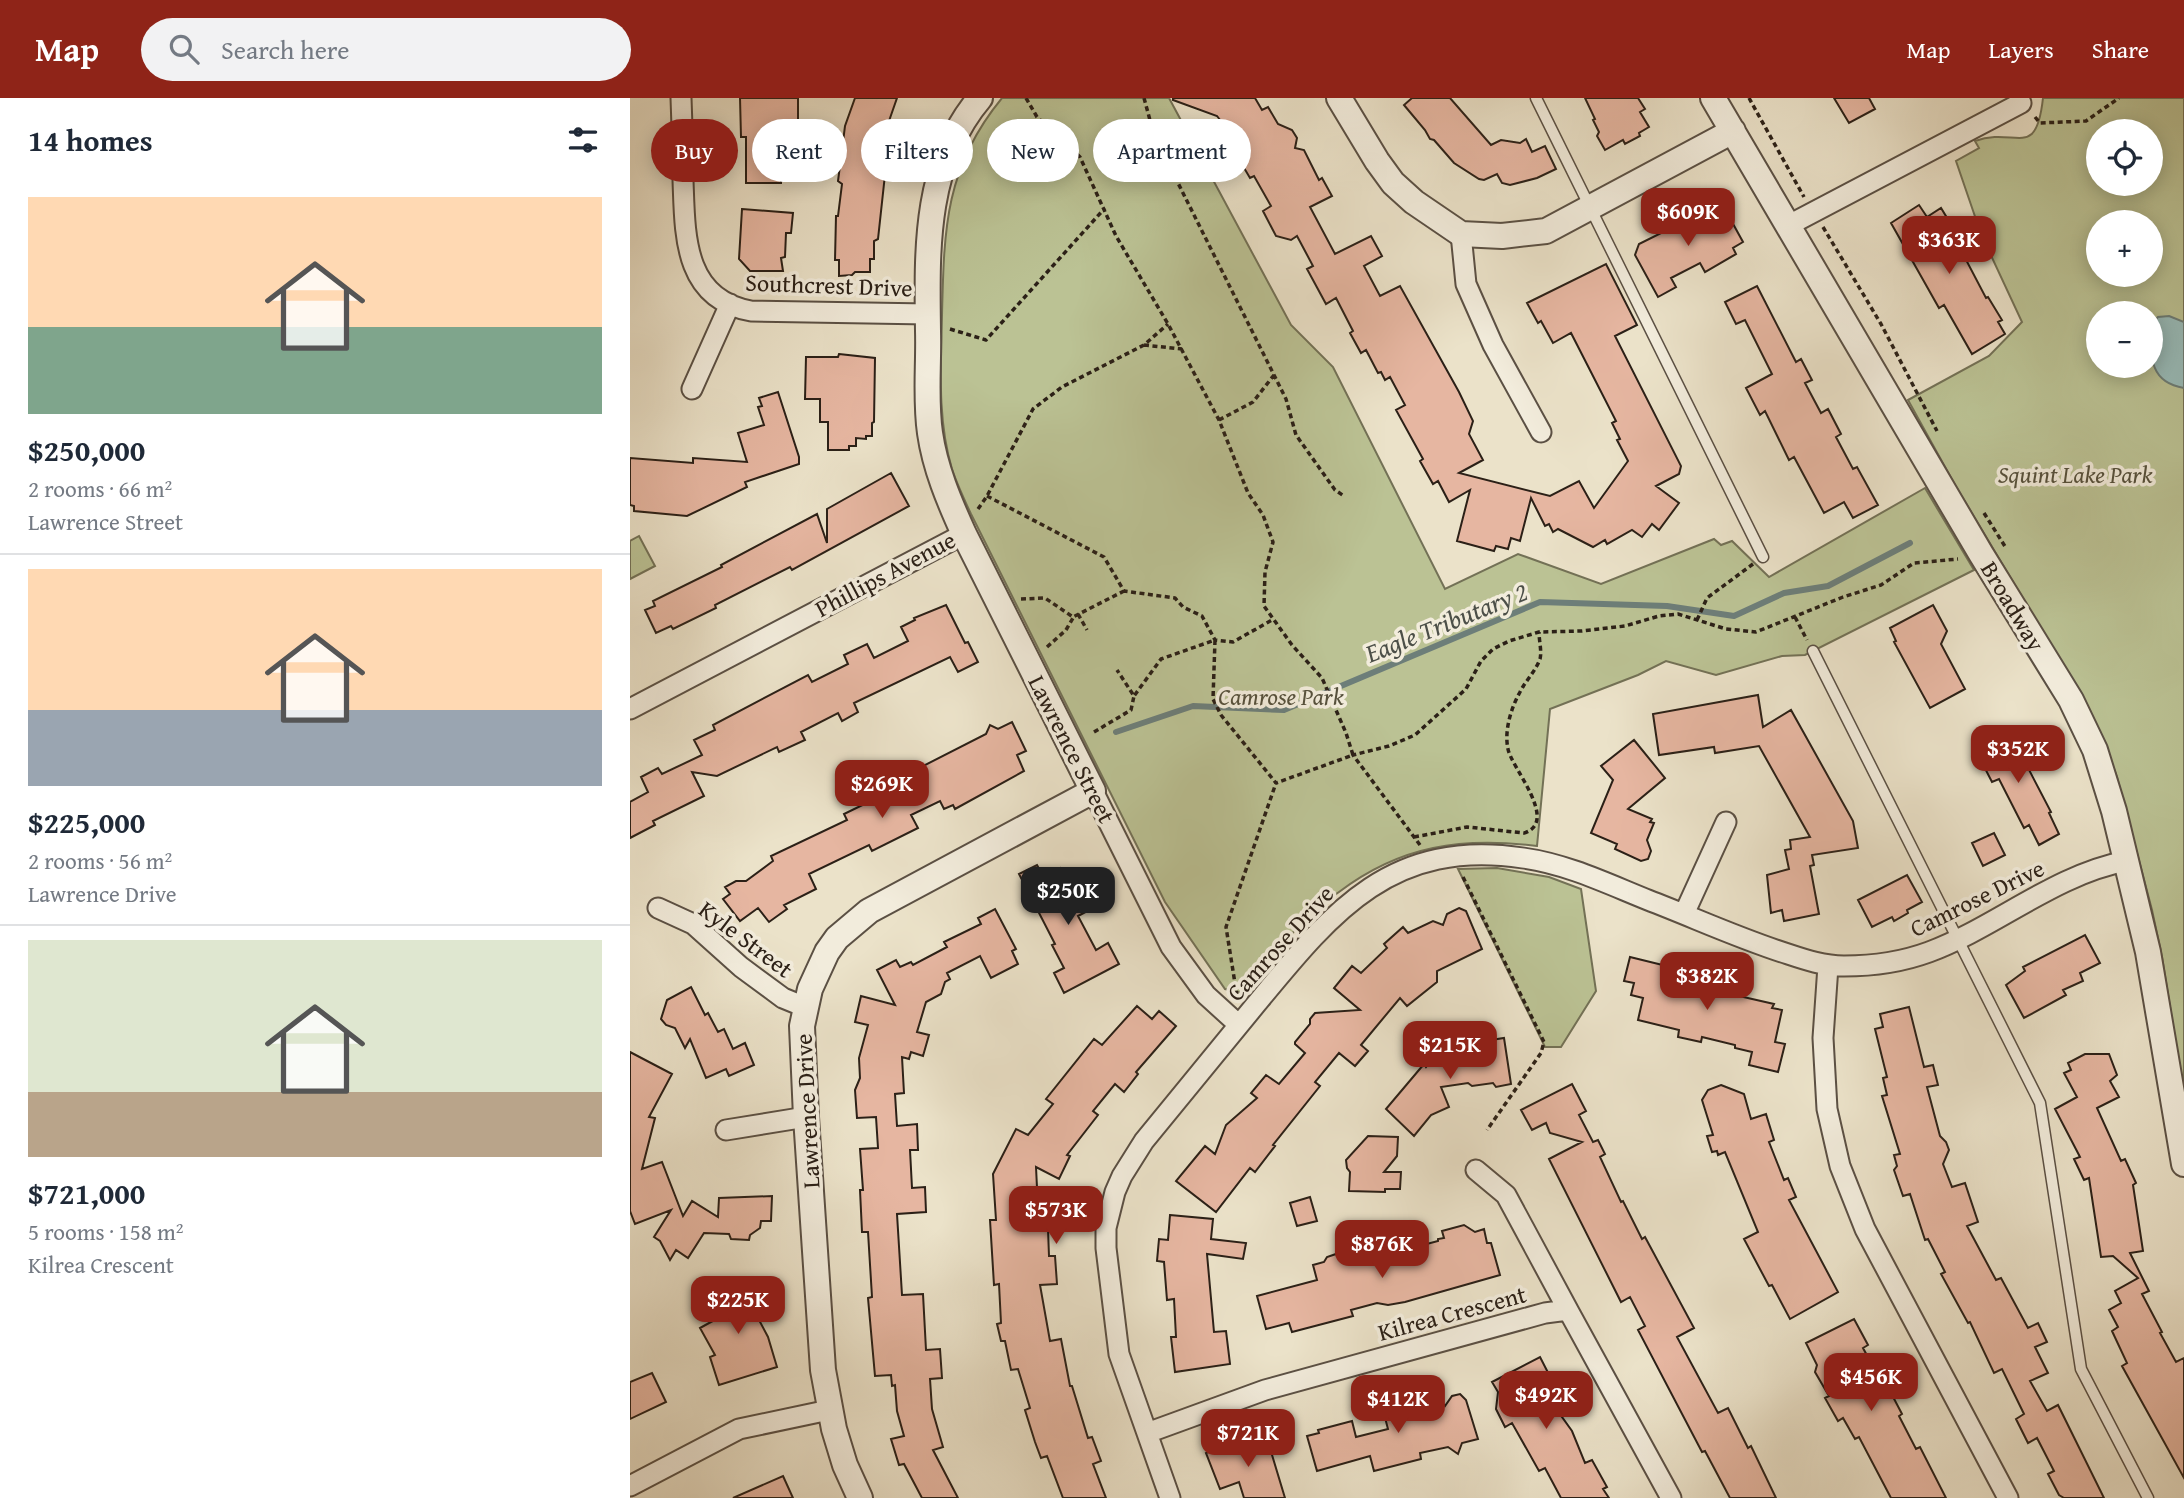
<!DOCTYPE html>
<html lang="en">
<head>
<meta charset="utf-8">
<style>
	:root { --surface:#fff; --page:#f2f2f3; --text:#1f2937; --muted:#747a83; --line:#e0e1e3; --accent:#8f2418 }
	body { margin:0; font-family:"Gentium Book Plus",serif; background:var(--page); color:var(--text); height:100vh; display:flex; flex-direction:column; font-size:26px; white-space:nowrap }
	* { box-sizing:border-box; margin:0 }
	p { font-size:23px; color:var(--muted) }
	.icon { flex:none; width:38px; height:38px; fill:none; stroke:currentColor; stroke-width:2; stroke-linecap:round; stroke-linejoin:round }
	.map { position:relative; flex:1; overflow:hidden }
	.details { display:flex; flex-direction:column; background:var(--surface); width:630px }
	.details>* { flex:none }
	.hud { position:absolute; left:21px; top:21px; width:665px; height:63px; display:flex; gap:14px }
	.controls { position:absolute; left:1456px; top:21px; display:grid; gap:14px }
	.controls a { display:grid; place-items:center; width:77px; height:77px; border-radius:50%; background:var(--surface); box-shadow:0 4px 18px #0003; font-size:35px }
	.price { position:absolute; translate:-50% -60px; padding:0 16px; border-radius:14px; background:var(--accent); color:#fff; font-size:23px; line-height:46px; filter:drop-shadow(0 2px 4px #0008) }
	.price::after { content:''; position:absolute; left:50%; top:42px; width:21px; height:16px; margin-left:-10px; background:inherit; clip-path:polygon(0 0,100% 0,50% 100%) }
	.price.current { background:#222; color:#fff }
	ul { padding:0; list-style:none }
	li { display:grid; align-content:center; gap:14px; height:371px; padding:0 28px }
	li+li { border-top:2px solid var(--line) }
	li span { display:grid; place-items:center; height:217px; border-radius:0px; color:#555 }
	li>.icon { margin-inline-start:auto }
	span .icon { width:126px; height:126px; fill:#fffc; stroke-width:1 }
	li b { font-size:30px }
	h2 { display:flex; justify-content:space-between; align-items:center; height:84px; padding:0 28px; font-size:30px }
	.pill { padding:0 24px; border-radius:32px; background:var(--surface); box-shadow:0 4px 18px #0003; font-size:24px; line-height:63px }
	.pill.current { background:var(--accent); color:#fff }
	header { display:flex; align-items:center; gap:42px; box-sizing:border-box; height:98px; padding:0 35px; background:var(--accent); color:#fff }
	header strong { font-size:33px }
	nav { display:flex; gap:38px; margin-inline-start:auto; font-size:24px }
	.search { width:490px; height:63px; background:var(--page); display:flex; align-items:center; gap:18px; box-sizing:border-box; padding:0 24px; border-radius:38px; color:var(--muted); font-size:26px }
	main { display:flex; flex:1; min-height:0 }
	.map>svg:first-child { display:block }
	.green { fill:#bbc294; stroke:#737156; stroke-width:2; fill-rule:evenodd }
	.water { fill:#99bdbb; stroke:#6d7e79; stroke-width:2 }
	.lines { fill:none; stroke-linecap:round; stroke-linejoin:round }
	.stream { stroke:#6d7e79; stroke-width:6 }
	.building { fill:#e6b6a1; stroke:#2b2017; stroke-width:2 }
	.service-casing { stroke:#5b5044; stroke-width:13 }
	.minor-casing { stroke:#5b5044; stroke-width:23 }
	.tertiary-casing { stroke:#5b5044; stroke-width:28 }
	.path { stroke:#2b2017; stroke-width:3.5; stroke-dasharray:5 3.5; stroke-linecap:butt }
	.service { stroke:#f2ecdc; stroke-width:10 }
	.minor { stroke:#f2ecdc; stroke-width:19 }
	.tertiary { stroke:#f2ecdc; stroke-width:24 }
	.labels { text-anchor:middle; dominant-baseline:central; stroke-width:7; stroke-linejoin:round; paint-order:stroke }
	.street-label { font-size:24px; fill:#2b2017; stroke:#f2ecdc }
	.park-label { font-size:24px; font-style:italic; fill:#56513c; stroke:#f2ecdc }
	.water-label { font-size:26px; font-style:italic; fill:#4c4f48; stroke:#f2ecdc }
</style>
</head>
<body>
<header>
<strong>Map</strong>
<div class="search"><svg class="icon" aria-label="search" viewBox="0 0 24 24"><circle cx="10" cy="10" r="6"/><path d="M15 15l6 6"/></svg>Search here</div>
<nav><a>Map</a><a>Layers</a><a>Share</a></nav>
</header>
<main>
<section class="details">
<h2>14 homes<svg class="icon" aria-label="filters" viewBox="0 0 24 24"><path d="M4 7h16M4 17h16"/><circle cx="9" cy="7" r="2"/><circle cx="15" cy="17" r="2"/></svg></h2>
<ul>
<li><span style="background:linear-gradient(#ffd9b3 60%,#7fa58c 0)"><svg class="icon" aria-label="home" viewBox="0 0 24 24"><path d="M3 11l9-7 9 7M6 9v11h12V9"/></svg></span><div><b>$250,000</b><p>2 rooms · 66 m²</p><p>Lawrence Street</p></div></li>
<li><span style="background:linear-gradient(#ffd9b3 65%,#9aa5b1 0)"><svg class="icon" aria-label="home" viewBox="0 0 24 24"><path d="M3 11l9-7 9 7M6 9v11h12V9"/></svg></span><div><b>$225,000</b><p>2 rooms · 56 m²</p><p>Lawrence Drive</p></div></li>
<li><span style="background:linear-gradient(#dfe7d0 70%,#b9a48a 0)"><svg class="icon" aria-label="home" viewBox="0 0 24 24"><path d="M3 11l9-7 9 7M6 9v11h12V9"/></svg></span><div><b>$721,000</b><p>5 rooms · 158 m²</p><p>Kilrea Crescent</p></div></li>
</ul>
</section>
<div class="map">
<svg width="1554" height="1400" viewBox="0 0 1554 1400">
	<rect width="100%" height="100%" fill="#ebe2c9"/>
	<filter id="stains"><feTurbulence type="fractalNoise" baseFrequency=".00286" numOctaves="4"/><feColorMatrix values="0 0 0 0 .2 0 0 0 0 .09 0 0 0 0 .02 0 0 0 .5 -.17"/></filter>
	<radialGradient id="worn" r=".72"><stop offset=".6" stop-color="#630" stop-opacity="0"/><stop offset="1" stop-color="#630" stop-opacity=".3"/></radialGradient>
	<path class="green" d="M372 0H539L661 227 703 269 815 491 888 456 971 486 1084 441 1091 447 1102 443 1139 479 1295 390 1344 472 1175 557 1152 558 1086 577 1036 563 1008 577 920 611 907 748C832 739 771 747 709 794 700 801 688 808 679 816 656 840 638 870 614 895L595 891 535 804 341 416C334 401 327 386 322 371 307 321 311 268 312 217 314 131 315 69 372 0Z
		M1413 0H1554V996L1532 859 1522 812 1487 679 1471 636 1456 606 1325 387 1278 302 1359 258 1392 224 1351 136 1326 63 1349 50 1345 43C1386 28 1406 64 1413 0ZM1468 33H1521V86H1468ZM1468 124H1521V177H1468ZM1468 215H1521V268H1468Z
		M9 438 25 468 0 481V443Z
		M867 770 919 779 951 791 966 893 931 949H915L828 771Z"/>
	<path class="water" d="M1539 218 1554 224V290C1517 284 1521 255 1521 226L1528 219Z"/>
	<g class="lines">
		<path class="stream" d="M486 634 563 608 654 612 910 504 1037 508 1104 518 1154 495 1198 488 1280 445"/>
	</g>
	<path class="building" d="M110 0H168V23H156V39H151V85H116V39H111Z
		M225 0H267L259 23 273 27 264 51 258 49 248 141 244 143V161H240V174H225L222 177 209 178V162H205L206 118H208L212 86 208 83 215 28Z
		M543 0H625L632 12 638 9 648 26 662 32 667 40 665 50 674 52 689 82 692 80 702 98 680 109 705 156 741 138 752 158 734 168 750 198 770 188 829 294 843 323 839 336 853 362 829 375 920 398 949 383 964 410 998 363 987 342 990 341 982 325 986 323 941 235 923 245 911 223 908 225 897 205 976 166 1007 227 985 238 1051 368 1049 376 1026 388 1049 405 1029 432 1022 426 1012 439 1002 432 977 446 975 442 963 449 928 431 923 434 919 426 915 428 901 400 890 443 881 440 878 451 866 448 864 453 827 443 840 392 819 404 808 383 803 386 790 363 793 361 766 312 775 307 760 279 755 282 751 274 748 275 736 252 731 255 720 235 723 233 706 200 696 206 677 171 683 168 667 138 661 142 646 138 633 113 641 108 624 78 620 80 607 58 611 56 597 31 587 18 543 2Z
		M782 0H820L861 47 871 42 890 45 896 41 902 54 915 48 926 71 907 80 880 87 872 85 867 76 854 82 849 81 824 65 804 42 800 41 795 32 774 7Z
		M955 0H1008L1015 11 1010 14 1019 29 1009 35 1010 38 995 46 993 42 975 52 967 38 969 34 963 22 965 21Z
		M1204 0H1239L1245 11 1219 25Z
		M1091 104 1113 144 1103 150 1106 156 1075 174 1070 165 1041 180 1046 189 1028 199 1005 157 1009 146 1043 129 1044 131Z
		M1289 107 1297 119 1311 110 1325 133 1322 135 1356 200 1358 199 1372 222 1368 224 1375 236 1342 256 1314 207 1309 210 1261 125Z
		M112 111 163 115 161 135H156L155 159 151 160 153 173H120L109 161Z
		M1127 188 1166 264 1171 261 1182 282 1175 285 1191 315 1198 311 1211 336 1206 339 1223 371 1227 369 1248 407 1223 420 1214 404 1194 415 1164 359 1159 362 1135 313 1130 317 1116 290 1142 276 1115 222 1106 226 1095 204Z
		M209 256 245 260 244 324 242 325V338H236V341L226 340V348H219V352H198V324H190V301H175L176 259H208Z
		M148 294 169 359V366L115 384 117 389 57 418 4 413V408L0 407V360L63 365V360L117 364 108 335 134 327 128 309 132 308 129 300Z
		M261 375 279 408 162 472 160 469 85 507 86 510 43 531 41 528 26 535 15 512 25 508 23 503 92 469 91 467 187 416 197 445V411Z
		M316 507 335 545 338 544 348 564 328 574 320 559 224 605 228 614 212 623 208 615 171 634 175 642 149 654 147 649 87 678 62 674 74 698 23 723 25 727 0 740V704L18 694 11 679 28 670 32 676 72 657 64 642 85 632 83 627 178 577 182 584 218 566 214 557 237 546 244 560 278 543 271 529 285 522 284 520Z
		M1303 507 1317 533 1311 546 1335 591 1300 610 1264 544 1266 543 1260 530Z
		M1128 597 1133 629 1161 612 1223 723 1228 750 1182 757 1184 767 1180 768 1189 816 1154 823 1152 812 1141 815 1137 777 1159 771 1155 752 1161 751 1160 742 1180 739 1129 648 1085 655 1084 649 1029 657 1023 616Z
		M382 624 396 653 387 657 394 673 325 711 323 707 314 711 310 703 281 717 288 730 242 753 239 747 179 776 186 791 154 807 157 811 139 824 128 810 110 823 93 801 100 796 95 789 106 783H116L143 763 141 758 217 722 214 716 249 699 246 692 356 636 360 627 368 631Z
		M1374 633 1381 645 1384 643 1421 714 1419 715 1429 736 1409 747 1399 727 1394 730 1369 681 1362 684 1344 649Z
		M1004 642 1035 680 998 711 1022 721 1020 724 1024 725 1017 742 1021 753 1018 761 1011 763 985 751 987 746 961 735 983 682 971 668Z
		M1364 735 1375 757 1353 768 1342 745Z
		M407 767 413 778 430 770 436 782 442 778 447 789 451 787 463 810 448 818 466 852 478 845 489 866 434 895 424 875 434 870 422 847 425 846 389 776Z
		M1277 777 1292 804 1277 812 1278 815 1264 823 1262 819 1242 829 1228 802Z
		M829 810 836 813 852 851 807 873V884L777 908 770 900 731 947 738 953 725 968 709 955 685 984 690 988 643 1047 645 1048 625 1074 620 1070 586 1114 546 1083 575 1048 585 1056 596 1027 627 1000 621 995 636 977 649 986 675 955 665 946V944L680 926V921L685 915 730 912 704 890 722 868 731 875 757 850 754 846 773 829 778 835 803 823 813 827 817 816Z
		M365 811 386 851 382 853 388 866 361 880 350 858 317 875 320 881 315 884 311 896 296 904 287 934 299 937 293 958 281 954 279 961 272 959 274 995 265 996 267 1028 287 1026 288 1052H280L282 1090 295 1089 296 1114 267 1116 272 1197 293 1196 296 1252 310 1251 312 1280 300 1281 302 1311 313 1349 303 1352 328 1400H292L274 1366 269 1367 261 1341 274 1338 267 1313 265 1287 262 1288 261 1277 245 1278 238 1200 242 1199 238 1134H232L230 1092H233L230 1051 248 1050 246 1019 227 1020 225 992 230 980 229 960 238 927 225 924 231 898 265 907 247 872 266 862 270 869 281 864 283 867 317 849 314 844 351 826 348 820Z
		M1455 837 1470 865 1450 875 1453 883 1433 892 1436 897 1394 920 1376 887 1395 873 1393 869Z
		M1000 859 1057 873 1056 880 1110 894 1109 898 1144 906 1142 910 1152 912 1145 944 1155 946 1148 974 1119 967 1122 954 1105 950V947L1072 939 1071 944 1048 939 1049 932 1008 922 1013 900 1001 897 1004 885 994 883Z
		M61 889 75 917 78 915 88 934 94 931 103 951 115 945 124 967 99 978 96 971 76 980 60 941 55 950 45 930 36 927 31 921 37 902Z
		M507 908 522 921 529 913 546 928 506 974 508 976 494 994 485 986 463 1013 468 1017 437 1057 440 1058 429 1081 406 1069 409 1131H418L419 1158H425L427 1186 410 1187 420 1243 431 1241 440 1288H442L458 1340 462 1339 471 1363 463 1366 476 1400H433L417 1358 411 1360 405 1344 395 1312 400 1310 388 1271 381 1272 375 1243H371L367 1226 371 1225 369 1186 364 1187 360 1122H366L363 1076 386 1031 398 1037 423 1006 416 1001 464 941 472 947Z
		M1279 909 1294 969 1303 967 1308 987 1297 989 1310 1038 1316 1044 1319 1052 1313 1066 1322 1089 1335 1085 1348 1124 1337 1128 1366 1182 1371 1180 1398 1230 1408 1225 1417 1244 1405 1249 1418 1275 1400 1283 1417 1313 1428 1307 1474 1400H1434L1429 1397 1418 1376 1424 1373 1407 1340 1398 1345 1386 1321 1394 1316 1372 1271 1364 1275 1340 1224 1338 1225 1311 1176 1315 1174 1298 1141 1295 1142 1280 1096 1273 1098 1264 1072 1267 1068 1264 1057 1270 1056 1252 998 1257 997 1253 980 1257 979 1245 931 1253 929 1250 916Z
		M874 940 881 986 866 989 863 985 842 988 838 985 811 989 819 1009 801 1017 784 1038 756 1011 794 966 796 969 800 964 825 959 823 948Z
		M0 954 42 976 19 1019 25 1020 12 1071 32 1064 53 1118 62 1103 88 1119 89 1100 142 1098 141 1123H131L130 1130 120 1137 119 1142 101 1141 99 1136 74 1135 58 1160 46 1152 40 1162 30 1143 24 1139 41 1112 5 1126 0 1113Z
		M1455 956H1479L1487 977 1480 983 1489 999 1467 1010 1491 1063 1495 1061 1506 1085 1503 1087 1513 1153 1500 1155 1519 1193 1512 1196 1532 1234 1530 1235 1546 1264 1554 1260V1380L1492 1268 1497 1265 1482 1233 1488 1229 1479 1212 1491 1205 1485 1193 1508 1180 1483 1158 1471 1159 1459 1080 1454 1082 1444 1061 1450 1059 1425 1011 1447 999 1434 975 1441 972 1438 965Z
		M942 986 956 1013 949 1017 963 1044 968 1042 975 1056 970 1059 991 1104 993 1103 1012 1141 1015 1139 1064 1230 1047 1239 1088 1315 1098 1310 1118 1350 1121 1348 1146 1400H1100L1075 1353 1072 1354 1008 1232 1015 1228 1000 1199 991 1204 919 1061 952 1044 920 1035 916 1025 902 1032 891 1012Z
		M1091 987 1114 996 1121 1021 1136 1016 1144 1042 1139 1044 1154 1082 1158 1080 1166 1099 1159 1102 1208 1194 1160 1221 1142 1187 1139 1188 1114 1141 1128 1134 1095 1054 1088 1057 1087 1053 1082 1054 1077 1038 1083 1037 1072 1002 1078 992Z
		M738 1038 768 1039 767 1058 754 1074H771L770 1091H755V1094L719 1093 720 1074 717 1070 716 1062Z
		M680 1099 687 1123 667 1128 660 1105Z
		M540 1117 583 1121 581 1141 616 1145 613 1161 577 1156 584 1234 596 1233 600 1266 545 1274 541 1239H546L544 1201 537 1202 534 1164 527 1163 529 1141 538 1142Z
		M834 1127 845 1134 854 1131 857 1145H861L870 1177 775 1204 758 1207 747 1205 721 1212 723 1218 662 1234 659 1225 636 1231 627 1198 687 1182 683 1167 694 1164 697 1159 706 1156 710 1160 720 1157 722 1165 745 1159 749 1152 758 1149 767 1154 808 1143V1141L814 1140 812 1133Z
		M115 1181 126 1202 120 1205 138 1239 147 1269 89 1287 80 1259 85 1257 70 1230 90 1219 80 1200Z
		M1224 1221 1238 1247 1233 1250 1258 1296 1261 1295 1272 1316 1269 1318 1286 1351 1290 1349 1316 1400H1261L1229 1339 1225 1341 1213 1320 1208 1323 1195 1300 1199 1298 1185 1274 1187 1267 1176 1245Z
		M910 1259 931 1300 922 1305 942 1333 955 1365 962 1362 977 1389 973 1391 979 1400H931L915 1370 909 1373 882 1325 875 1329 866 1311 868 1294 862 1284Z
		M22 1275 36 1304 0 1321V1284Z
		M830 1296 836 1302 848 1341 832 1345 828 1356 818 1349 790 1355 791 1361 744 1373 740 1358 687 1373 677 1338 689 1335 688 1332 722 1323 726 1339 758 1331 753 1312 804 1299 815 1308 822 1298Z
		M636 1337 655 1400H614L609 1384 590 1391 576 1355 592 1349 596 1346H613Z
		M153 1378 163 1400H103Z"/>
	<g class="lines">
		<g class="service-casing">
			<path id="service" d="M906 0 1133 459
				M1183 553 1410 1005 1451 1271 1518 1400"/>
		</g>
		<g class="minor-casing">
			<path id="minor" d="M51 0C52 27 53 55 53 82 55 136 53 201 121 213L298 216
				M1159 127 1391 5
				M831 136 836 186 863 247 911 334
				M62 291 100 206
				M0 611 334 436
				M463 693 541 849 576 897 609 927
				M28 810 63 826 111 869 153 900 175 909
				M1054 816 1096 724
				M1198 868 1193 940 1197 1011 1210 1068 1235 1131 1378 1400
				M96 1032 176 1019
				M846 1072 876 1097 938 1212
				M517 1335 635 1292 915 1215 938 1212 1041 1400
				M0 1388 109 1331 199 1312
				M540 1400 489 1256 476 1150V1130L485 1094 492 1078 514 1043C552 997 589 951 627 905 702 814 761 740 893 760 937 766 978 786 1018 802 1065 820 1110 841 1158 856 1176 862 1194 868 1214 868 1242 868 1272 864 1299 854 1366 829 1424 777 1496 763"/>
		</g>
		<g class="tertiary-casing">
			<path id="tertiary" d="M709 0 747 63 763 85 784 104 831 136 872 138 916 133 1103 33
				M1083 0 1351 456 1441 602 1465 652 1484 713 1518 854 1554 1066
				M230 1400 215 1367 204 1331 193 1272 176 1019 172 928 180 891 197 854 207 840 239 813 463 693 334 436C319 403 305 370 300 335 295 301 299 267 298 233 297 152 294 66 350 0"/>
		</g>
		<path class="path" d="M396 0 407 19 450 59 486 138 538 226 589 322 618 395 633 417 643 444 635 474 634 508 662 547 692 580 716 635 723 657 646 685 591 617 583 601 585 542 531 561 504 598
			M514 0 524 37 656 301 666 337 705 392 714 398
			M1119 0 1174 99
			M1405 19 1410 25 1456 23 1489 0
			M1193 129 1251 226 1307 333
			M320 231 356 242 475 110
			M514 247 552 251
			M589 322 623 304 644 277
			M357 398 474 459 494 493 545 500 553 509 572 518 585 542 603 544 642 522
			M348 411 357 398 403 311 432 289 514 247 538 226
			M1354 415 1376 450
			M391 501 415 500 443 519 494 493
			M448 516 457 532
			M1165 519 1177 542
			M1067 522 1077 500 1123 466
			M417 549 436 532 443 520
			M464 634 501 612 504 598 487 572
			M784 739 837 729 894 735C930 724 881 669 878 651 874 633 881 610 890 594 896 582 905 574 910 561 912 553 909 543 909 534
			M790 747 723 657 759 648 785 637 836 591 851 563 863 551 879 543 909 534 952 533 995 528 1029 518 1048 516 1096 531 1126 534 1213 499 1251 487 1284 465 1328 461
			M833 779 914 944 911 955 857 1032
			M607 898 596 829 646 685"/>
		<use href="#service" class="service"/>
		<use href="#minor" class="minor"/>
		<use href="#tertiary" class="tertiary"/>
	</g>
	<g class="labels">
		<g class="street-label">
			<text transform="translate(199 187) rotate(2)">Southcrest Drive</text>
			<text transform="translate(255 476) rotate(-28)">Phillips Avenue</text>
			<text transform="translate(1383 508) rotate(59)">Broadway</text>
			<text transform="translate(442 651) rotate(63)">Lawrence Street</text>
			<text transform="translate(1347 800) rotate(-26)">Camrose Drive</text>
			<text transform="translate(116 841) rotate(37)">Kyle Street</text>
			<text transform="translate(650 845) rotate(-48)">Camrose Drive</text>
			<text transform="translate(177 1013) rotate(-93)">Lawrence Drive</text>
			<text transform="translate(822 1215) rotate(-15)">Kilrea Crescent</text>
		</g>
		<g class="park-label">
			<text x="1445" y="376">Squint Lake Park</text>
			<text x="651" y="598">Camrose Park</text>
		</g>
		<g class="water-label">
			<text transform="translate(816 524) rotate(-22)">Eagle Tributary 2</text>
		</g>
	</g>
	<rect width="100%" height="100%" filter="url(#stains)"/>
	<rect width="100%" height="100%" fill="url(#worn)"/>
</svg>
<div class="controls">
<a><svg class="icon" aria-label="locate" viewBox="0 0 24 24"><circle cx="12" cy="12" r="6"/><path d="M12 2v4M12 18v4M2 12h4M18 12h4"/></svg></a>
<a>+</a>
<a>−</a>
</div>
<b class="price" style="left:1058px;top:150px">$609K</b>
<b class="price" style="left:1319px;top:178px">$363K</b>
<b class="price" style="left:1388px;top:687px">$352K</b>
<b class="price" style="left:252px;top:722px">$269K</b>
<b class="price current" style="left:438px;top:829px">$250K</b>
<b class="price" style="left:1077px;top:914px">$382K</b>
<b class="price" style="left:820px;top:983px">$215K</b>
<b class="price" style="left:426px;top:1148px">$573K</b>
<b class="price" style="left:752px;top:1182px">$876K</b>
<b class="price" style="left:108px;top:1238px">$225K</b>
<b class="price" style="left:1241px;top:1315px">$456K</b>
<b class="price" style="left:916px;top:1333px">$492K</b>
<b class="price" style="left:768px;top:1337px">$412K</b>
<b class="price" style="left:618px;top:1371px">$721K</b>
<div class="hud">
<a class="pill current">Buy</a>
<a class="pill">Rent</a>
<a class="pill">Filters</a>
<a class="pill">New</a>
<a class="pill">Apartment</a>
</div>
</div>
</main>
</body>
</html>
